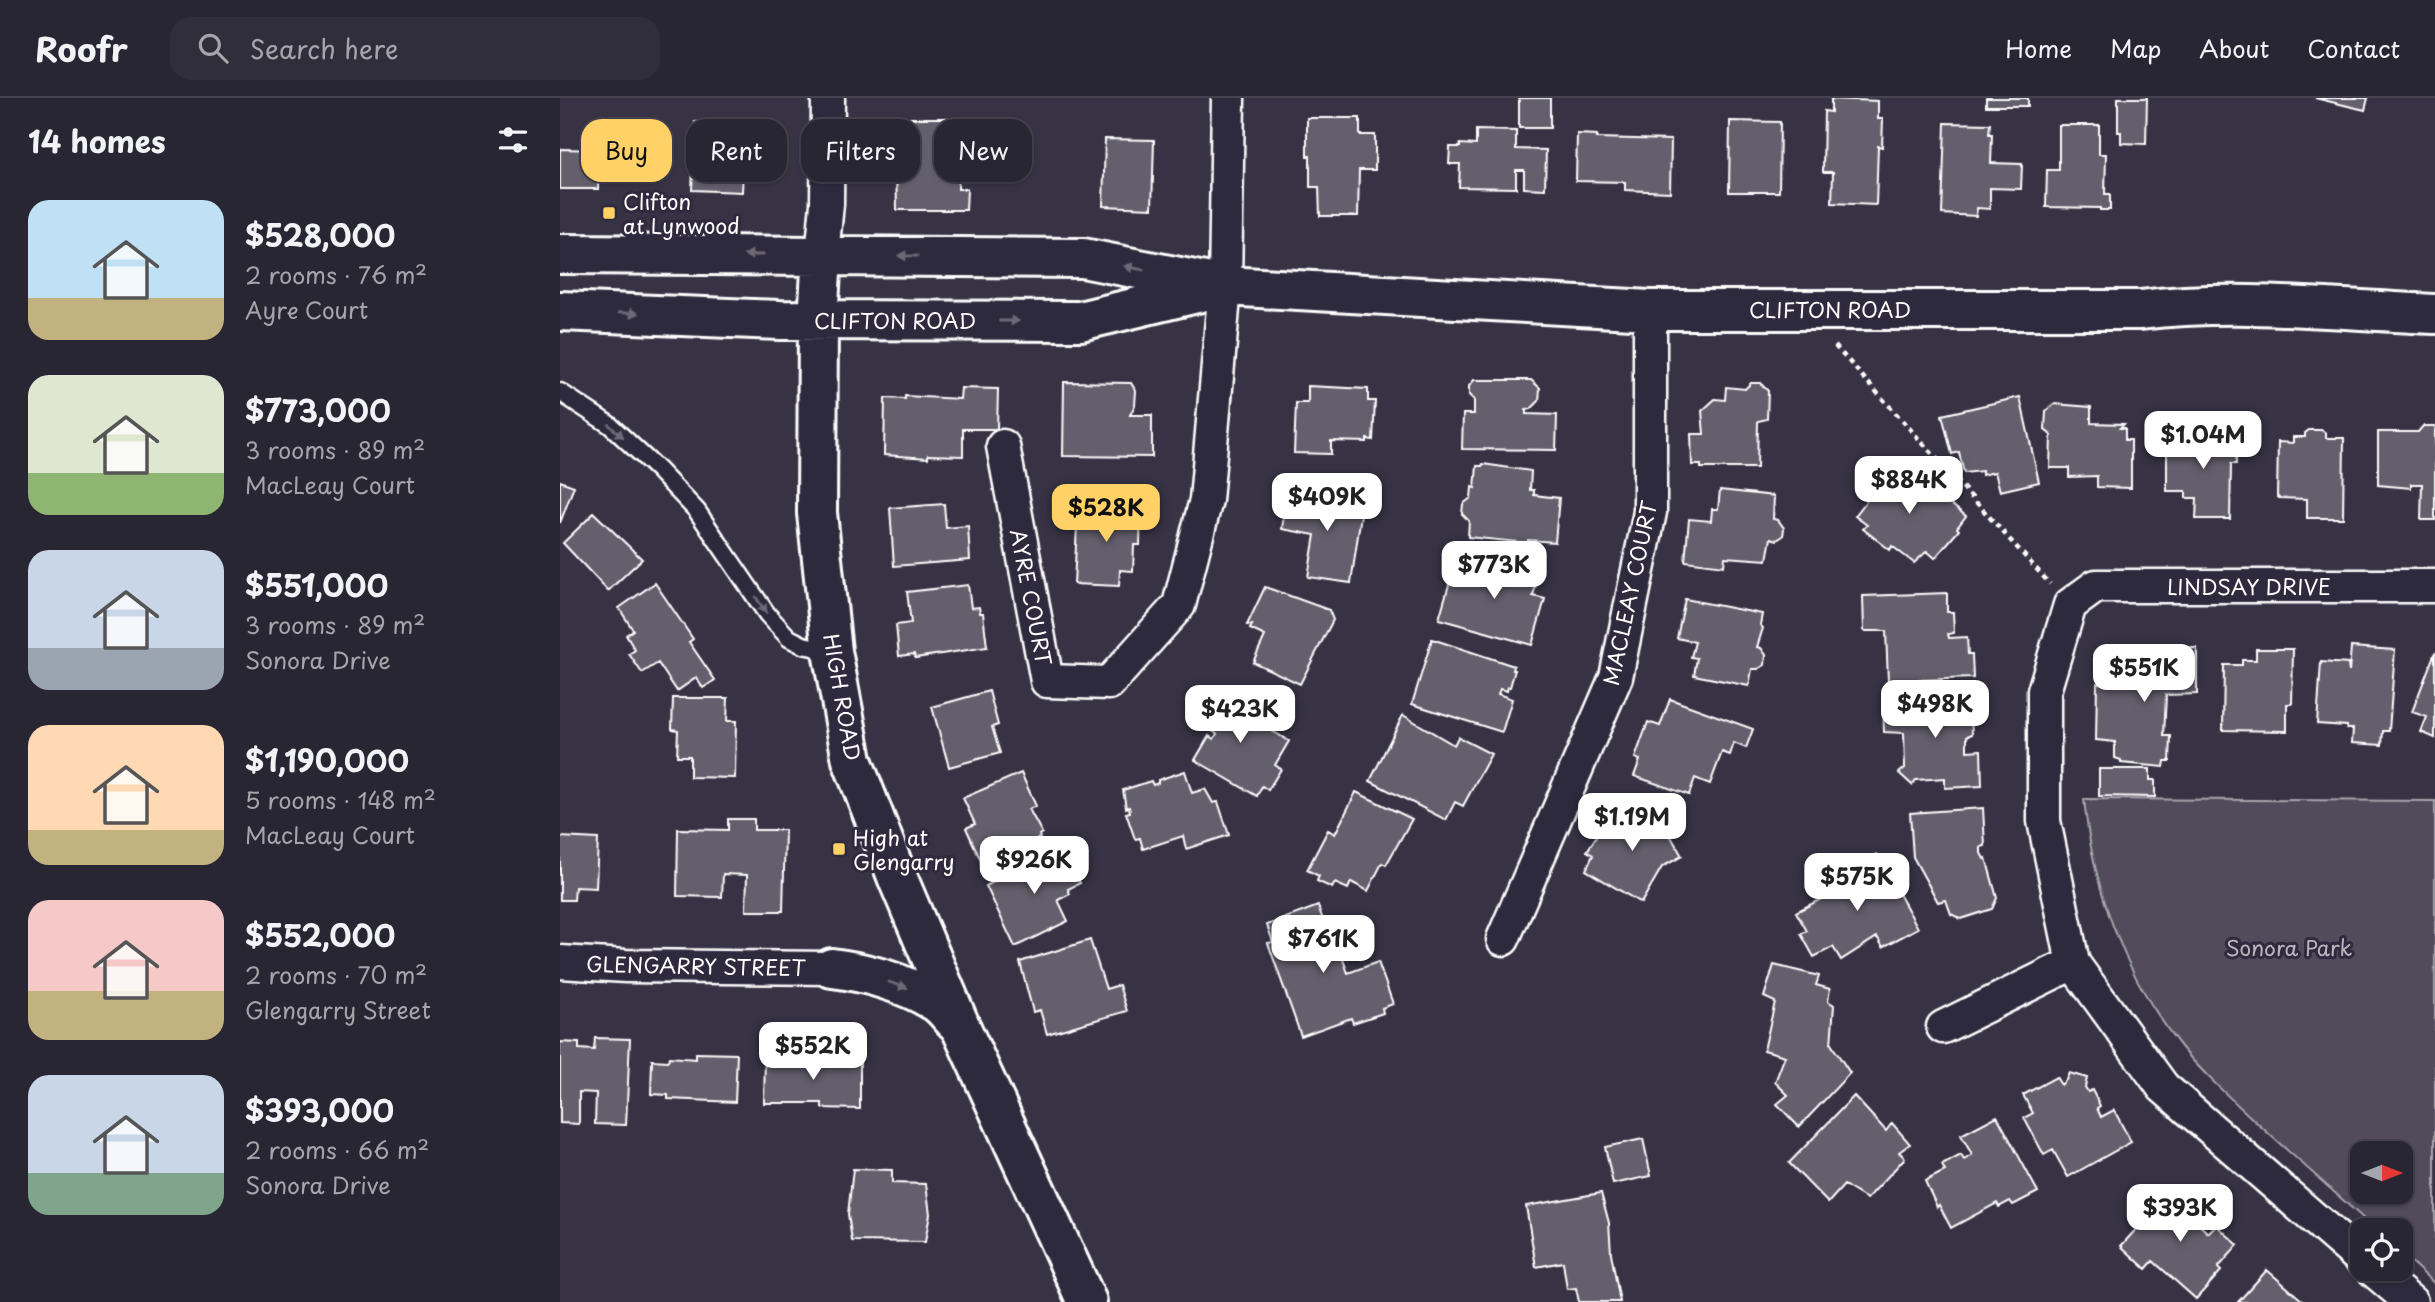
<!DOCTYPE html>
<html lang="en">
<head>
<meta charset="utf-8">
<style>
	:root { --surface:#292634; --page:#312e3c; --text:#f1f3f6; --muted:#a5a5ac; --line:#45434f; --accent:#ffd166 }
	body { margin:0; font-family:"Playpen Sans",sans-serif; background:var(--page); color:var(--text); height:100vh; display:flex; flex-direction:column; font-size:26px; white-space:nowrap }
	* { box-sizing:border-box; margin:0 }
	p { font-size:23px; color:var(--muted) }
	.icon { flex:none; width:38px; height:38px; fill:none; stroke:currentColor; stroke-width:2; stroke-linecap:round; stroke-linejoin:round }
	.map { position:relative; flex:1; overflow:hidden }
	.details { display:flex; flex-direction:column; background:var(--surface); width:560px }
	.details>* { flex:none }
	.top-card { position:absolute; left:21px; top:21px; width:665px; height:63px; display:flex; gap:14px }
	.needle { width:46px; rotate:90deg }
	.tools { position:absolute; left:1790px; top:1043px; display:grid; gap:14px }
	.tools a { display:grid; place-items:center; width:63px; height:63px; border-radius:14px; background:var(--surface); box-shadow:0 2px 5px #0004,0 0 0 2px var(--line); font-size:35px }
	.price { position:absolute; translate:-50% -60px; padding:0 16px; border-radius:14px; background:#fff; color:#222; font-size:23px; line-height:46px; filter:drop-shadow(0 2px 4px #0008) }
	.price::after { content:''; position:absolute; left:50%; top:42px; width:21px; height:16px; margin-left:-10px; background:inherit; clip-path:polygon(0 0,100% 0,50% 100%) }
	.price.selected { background:var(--accent); color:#111 }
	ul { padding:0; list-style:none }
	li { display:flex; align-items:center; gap:21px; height:175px; padding:0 28px }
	li span { display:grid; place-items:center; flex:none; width:196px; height:140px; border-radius:21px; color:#555 }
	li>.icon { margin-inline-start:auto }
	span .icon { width:84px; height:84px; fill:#fffc; stroke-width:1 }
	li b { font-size:30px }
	h2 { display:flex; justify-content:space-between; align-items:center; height:84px; padding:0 28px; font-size:30px }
	.chip { padding:0 24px; border-radius:21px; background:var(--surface); box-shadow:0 2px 5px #0004,0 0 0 2px var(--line); font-size:24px; line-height:63px }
	.chip.selected { background:var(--accent); color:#111 }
	header { display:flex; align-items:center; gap:42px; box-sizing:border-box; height:98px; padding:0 35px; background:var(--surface); border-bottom:2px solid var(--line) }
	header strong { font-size:33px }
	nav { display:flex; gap:38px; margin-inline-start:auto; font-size:24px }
	.search { width:490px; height:63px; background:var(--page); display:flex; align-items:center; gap:18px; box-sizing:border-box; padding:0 24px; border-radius:21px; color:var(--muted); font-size:26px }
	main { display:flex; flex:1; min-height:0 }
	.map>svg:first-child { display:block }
	.green { fill:#514c5c; stroke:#a8a6ae; stroke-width:2; fill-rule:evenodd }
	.building { fill:#635f6d; stroke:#fff; stroke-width:2 }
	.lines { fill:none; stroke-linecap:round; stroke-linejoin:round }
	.lane-casing { stroke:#fff; stroke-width:21 }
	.street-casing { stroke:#fff; stroke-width:37 }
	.secondary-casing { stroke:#fff; stroke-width:44 }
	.path { stroke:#fff; stroke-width:4.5; stroke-dasharray:5 5; stroke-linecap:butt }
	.lane { stroke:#2f2a3d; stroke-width:16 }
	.street { stroke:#2f2a3d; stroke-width:32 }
	.secondary { stroke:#2f2a3d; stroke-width:38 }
	.oneway { fill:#6d6a77 }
	.poi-dot { fill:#ffd166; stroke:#2f2a3d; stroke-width:2.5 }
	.labels { text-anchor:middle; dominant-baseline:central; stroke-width:6; stroke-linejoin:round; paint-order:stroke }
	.poi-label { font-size:21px; fill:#fff; stroke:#2f2a3d; text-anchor:start }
	.street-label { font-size:21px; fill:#fff; stroke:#2f2a3d }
	.park-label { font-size:21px; fill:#b9b7be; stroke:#2f2a3d }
</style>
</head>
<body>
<header>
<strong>Roofr</strong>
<div class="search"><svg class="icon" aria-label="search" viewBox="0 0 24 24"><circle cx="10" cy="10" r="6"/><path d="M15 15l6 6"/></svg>Search here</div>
<nav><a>Home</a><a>Map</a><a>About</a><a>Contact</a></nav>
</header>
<main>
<section class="details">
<h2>14 homes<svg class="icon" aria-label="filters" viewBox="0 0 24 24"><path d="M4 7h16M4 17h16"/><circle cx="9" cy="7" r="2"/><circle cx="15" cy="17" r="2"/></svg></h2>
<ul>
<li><span style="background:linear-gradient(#bfe0f5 70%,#c2b280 0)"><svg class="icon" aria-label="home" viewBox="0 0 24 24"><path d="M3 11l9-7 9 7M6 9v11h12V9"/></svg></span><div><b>$528,000</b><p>2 rooms · 76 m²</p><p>Ayre Court</p></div></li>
<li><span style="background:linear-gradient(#dfe7d0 70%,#8fb573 0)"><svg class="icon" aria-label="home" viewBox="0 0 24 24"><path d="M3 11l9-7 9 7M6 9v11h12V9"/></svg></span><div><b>$773,000</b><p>3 rooms · 89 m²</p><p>MacLeay Court</p></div></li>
<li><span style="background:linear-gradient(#c9d6e8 70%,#9aa5b1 0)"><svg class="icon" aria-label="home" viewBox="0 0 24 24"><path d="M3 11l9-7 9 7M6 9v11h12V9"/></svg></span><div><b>$551,000</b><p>3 rooms · 89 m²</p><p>Sonora Drive</p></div></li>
<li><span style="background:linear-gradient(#ffd9b3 75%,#c2b280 0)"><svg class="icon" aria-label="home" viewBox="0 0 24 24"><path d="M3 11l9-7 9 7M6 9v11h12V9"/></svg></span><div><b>$1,190,000</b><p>5 rooms · 148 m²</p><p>MacLeay Court</p></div></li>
<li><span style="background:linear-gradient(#f6c9c9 65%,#c2b280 0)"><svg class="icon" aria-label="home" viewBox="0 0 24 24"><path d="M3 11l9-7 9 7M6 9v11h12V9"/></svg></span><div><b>$552,000</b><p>2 rooms · 70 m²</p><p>Glengarry Street</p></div></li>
<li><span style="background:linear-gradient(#c9d6e8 70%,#7fa58c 0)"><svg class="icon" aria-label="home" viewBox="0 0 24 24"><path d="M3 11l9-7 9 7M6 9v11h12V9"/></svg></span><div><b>$393,000</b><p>2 rooms · 66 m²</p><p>Sonora Drive</p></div></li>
</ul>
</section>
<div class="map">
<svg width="1875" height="1204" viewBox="0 0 1875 1204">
	<rect width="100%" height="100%" fill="#373345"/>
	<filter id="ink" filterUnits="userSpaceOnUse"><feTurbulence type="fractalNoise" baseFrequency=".0143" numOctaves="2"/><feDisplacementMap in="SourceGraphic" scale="14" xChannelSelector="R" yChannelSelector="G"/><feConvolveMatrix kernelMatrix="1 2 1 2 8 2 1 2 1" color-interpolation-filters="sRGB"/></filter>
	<g filter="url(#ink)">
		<path class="green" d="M1524 701 1875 703V1186L1841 1155V1132H1816C1781 1100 1745 1068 1709 1036 1679 1008 1648 981 1622 950 1564 878 1533 791 1524 701ZM1802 1055H1841V1094H1802Z"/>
		<path class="building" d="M959 0H990V30H959Z
			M1426 0H1468V8H1426Z
			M1558 0H1587L1586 46 1561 45V34H1558Z
			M1755 0H1808L1805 12Z
			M1271 1 1318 3V21H1323L1322 49 1318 48 1316 107 1272 105 1273 74H1263L1264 13 1271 14Z
			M342 20H388V58H399L398 91H407L406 112H337L336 67H341Z
			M747 20H800V37H815V72H799L798 118H760L759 89H750V58H747Z
			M1170 23 1220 24 1219 94H1169Z
			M135 24 185 25 182 94 132 92Z
			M1385 25 1430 26 1429 36H1432L1431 65 1462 66 1461 91 1430 90V111L1417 110 1416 118 1382 116Z
			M1499 27H1539V56H1546L1545 96H1550V112H1540V110L1486 109 1487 72H1499Z
			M916 32 956 33V51L986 52 985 91 964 90V72H956V90L899 89 900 66H889L890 49H900V46L916 47Z
			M1017 36 1037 37V40L1111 42 1110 94 1065 92V84L1016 83Z
			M545 41 594 42 592 110 543 108Z
			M0 51 39 52 38 91H0Z
			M914 282H971L980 290 979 303 971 311 966 312V316L997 317 996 352 902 351 903 316H914V302L909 297V288Z
			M504 284 571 285 576 293 575 307 570 317H592V359L503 358Z
			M1191 285H1200L1208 293 1207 321 1198 323 1197 370H1141V367H1132L1131 336H1144L1142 313 1155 301 1165 302 1166 289 1185 291Z
			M748 288 808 291V303H815L813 342 807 341V344L771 343V356L734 355 736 305H748Z
			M401 290 438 291 437 331H403V358L368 357V360L324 357 325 300 345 301V298L400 301Z
			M1460 299 1479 384 1440 393 1435 374 1422 377V373L1404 375 1399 354 1392 356 1382 317Z
			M1494 306 1531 309V325L1564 326 1560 330H1565V342H1571V390L1537 389V378L1509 379V370H1490L1491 337 1485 332 1486 313Z
			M1637 326H1648L1652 332 1653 342H1677L1676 366H1671L1670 421H1636L1637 400H1626V393H1607V341H1629L1630 332Z
			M1863 328H1875V422H1861L1862 386H1851V390L1818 387V334H1858Z
			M1749 332H1761L1766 335V340H1784L1783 420H1747V401L1719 400 1717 398 1718 344 1733 345V339H1745V335Z
			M1336 364 1406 418 1397 430 1399 432 1375 460 1367 453 1354 465 1332 448 1330 452 1303 431 1307 427 1295 418Z
			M923 366 971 373 970 392H974V397L999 400 995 444 968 442V445L908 439 909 423 902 416 903 406 911 400 912 389 915 390 917 368H922Z
			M0 383 14 388 0 425Z
			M1160 392 1214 398 1213 421 1218 422 1224 430 1223 438 1217 442 1211 440 1207 462 1165 459 1164 468 1125 463 1129 421 1151 423 1152 411H1158Z
			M727 395 803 403 791 485 748 479 755 437 722 431Z
			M384 406 386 430 408 428 410 462 334 468 330 410Z
			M518 408 581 410 580 447H574L573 473 560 472 559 488 514 486Z
			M34 415 82 461 48 493 3 445Z
			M897 459 945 473 948 467 979 476 973 498 985 501 972 547 879 521Z
			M95 485 133 541 129 544 155 582 143 590 136 580 117 593 98 565 82 575 69 556 75 552 66 537 73 532 59 510Z
			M408 487 411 510 419 509 420 515H423L427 549 355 560 354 556 339 558 336 527 351 525 347 494Z
			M705 489 769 512 773 522 740 586 693 564 705 538 690 531 692 527H687Z
			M1387 495V514H1393L1394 535 1388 536 1389 540 1407 539 1408 556H1412L1413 580 1328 583 1326 533H1304L1303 498Z
			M1125 501 1202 516 1200 527 1203 530 1197 549 1201 550 1206 557 1205 567 1198 571H1192L1189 588 1134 577 1137 560 1131 559 1135 544 1117 540Z
			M872 541 954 568 953 572H955L950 589H948L947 593 940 591 938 596 952 601 942 634 852 606Z
			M1791 549 1835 552 1829 633H1823L1822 647 1792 645 1793 631H1787V628L1757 626 1761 564 1788 566 1789 574Z
			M1601 550H1637V596L1606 597 1604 638H1611L1610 663H1605L1604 669 1561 665V662L1555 660V644L1536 642 1537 585 1556 586 1555 568 1561 567V562L1585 561 1584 556H1601Z
			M1696 551H1733L1732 606H1727V633L1663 632 1664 567H1682V562H1696Z
			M1875 554V640L1861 634 1867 619 1852 614Z
			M658 592 693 612 688 619 729 643 715 667 721 671 708 692 702 688 697 698 635 662 649 638 654 641 657 636 639 625Z
			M429 593 438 627 432 629 440 655 389 669 372 609Z
			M113 600H168L167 623H176L175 680 130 679V658H117L118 632 112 631Z
			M1405 600 1406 617H1411L1412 636 1407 638V653L1421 652 1422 688 1385 690V680L1356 682 1352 687 1339 675 1345 670 1344 635 1324 634 1323 602Z
			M1110 601 1193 631 1186 650 1174 645 1170 657 1162 654 1150 686 1135 680 1129 697 1074 678 1080 662 1075 660 1088 624 1100 628Z
			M843 617 894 647 898 639 931 656 903 708 895 704 886 722 810 683Z
			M1539 671H1590V682H1595V699L1539 698Z
			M625 673 632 695 645 691 653 705 658 704 669 737 626 751 623 738 583 751 580 740 575 741 566 715 570 714 569 709 566 710 563 692 591 683 593 687 598 685V682Z
			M461 675 476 708 469 711 482 735 479 737 480 740 422 765 406 730 415 726 403 700Z
			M796 694 852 721 826 767 822 765 808 793 791 784 788 791 775 785 772 790 757 783 759 778 747 772 768 732 775 736Z
			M1063 707 1100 728 1104 726 1122 758 1102 769 1081 805 1026 772 1033 757 1027 753 1038 736 1045 738 1059 709 1062 710Z
			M1423 710 1425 748 1421 749V755L1424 761 1426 760 1437 800 1432 811 1401 821 1391 816 1386 802 1378 804 1353 759 1350 715Z
			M168 721H194V732H225L223 813H186L187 777 163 776 162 799 117 798 118 731 168 732Z
			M0 739 38 741 36 790 15 789 14 802H0Z
			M503 748 520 785 508 791 510 796 498 802 508 823 455 849 426 788Z
			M1317 756 1358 830 1323 849 1317 839 1281 862 1273 849 1254 859 1241 836 1247 833 1236 814 1267 798 1265 794 1287 782 1283 775Z
			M758 808 764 825 769 823 788 875 818 864 833 906 822 910 823 915 793 925 791 920 741 938 708 845 713 844 707 827Z
			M530 842 546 891 559 887 567 913 487 936 480 912 473 914 460 864Z
			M1214 867 1259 878 1256 887 1270 891 1268 903 1274 907 1271 946 1290 975 1239 1029 1217 1006 1228 997 1215 984 1225 958 1204 952 1215 904 1204 899Z
			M35 940 70 941 66 1027 35 1026 36 995 19 994V1026L0 1025V944L19 945V951L34 952Z
			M136 955 177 956 175 1004 108 1001V997L91 996 92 962 108 963 109 959 136 961Z
			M205 959 285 960V965H300V1011L262 1010V1005H204Z
			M1509 975 1527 980 1525 989 1528 994 1532 992 1540 1008 1537 1010 1541 1019 1554 1012 1571 1044 1508 1079 1493 1052 1484 1057 1464 1020 1473 1015 1463 997 1496 979 1501 987 1506 982Z
			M1294 998 1326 1033 1332 1025 1350 1046 1339 1054 1345 1060 1307 1101 1284 1087 1268 1105 1229 1065Z
			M1437 1018 1478 1094 1453 1107 1450 1103 1439 1109 1437 1105 1391 1130 1379 1107 1377 1109 1365 1083 1385 1073 1382 1067 1401 1057 1404 1062 1412 1057 1401 1037Z
			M1083 1041 1091 1078 1053 1086 1045 1049Z
			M293 1071 332 1072V1085L366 1086 370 1116 365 1144 292 1143 288 1116Z
			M1614 1089 1642 1114 1634 1122 1648 1135 1656 1127 1678 1147 1658 1170 1661 1173 1636 1201 1593 1163 1586 1171 1561 1148Z
			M1041 1095 1049 1125 1051 1155 1060 1204H1019L1016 1190 1007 1191 1003 1164 976 1169 966 1108Z
			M1707 1172 1744 1204H1678Z"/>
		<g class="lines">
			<g class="lane-casing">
				<path id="lane" d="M0 294 50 327 97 371 137 413 207 516 229 540 243 547 272 553"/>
			</g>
			<g class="street-casing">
				<path id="street" d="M262 157 267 106 268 0
					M443 348 487 583 549 585 619 507 646 402 665 188 668 0
					M943 841 1056 579 1090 414V212
					M0 864 66 868 272 870
					M1383 929 1513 865
					M1802 1162 1603 989 1513 865 1484 723V593L1510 507 1536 488H1875
					M1812 1171 1851 1204"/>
			</g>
			<g class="secondary-casing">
				<path id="secondary" d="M0 156 523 160 665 188 1090 212H1580C1678 200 1777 212 1875 216
					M262 157 258 222 257 415 272 553 292 662 338 781 401 930 527 1204
					M0 213 220 222 520 223 653 191
					M272 870C305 874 345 885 374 903 383 908 390 919 398 926"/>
			</g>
			<path class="path" d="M1275 248 1490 486"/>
			<use href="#lane" class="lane"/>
			<use href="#street" class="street"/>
			<use href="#secondary" class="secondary"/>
		</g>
		<defs><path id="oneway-solid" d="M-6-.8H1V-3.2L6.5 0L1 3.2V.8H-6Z" transform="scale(1.75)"/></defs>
		<g class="oneway">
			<use href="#oneway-solid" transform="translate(194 157) rotate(-180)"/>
			<use href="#oneway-solid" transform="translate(348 158) rotate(-179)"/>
			<use href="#oneway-solid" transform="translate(574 170) rotate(-169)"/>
			<use href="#oneway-solid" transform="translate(68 215) rotate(2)"/>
			<use href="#oneway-solid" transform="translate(449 223)"/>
			<use href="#oneway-solid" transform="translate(56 333) rotate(42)"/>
			<use href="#oneway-solid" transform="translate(201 507) rotate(57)"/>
			<use href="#oneway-solid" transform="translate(338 887) rotate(18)"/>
		</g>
	</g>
	<g class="poi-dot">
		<rect x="42" y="108" width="14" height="14" rx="3.5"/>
		<rect x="272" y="744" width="14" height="14" rx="3.5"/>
	</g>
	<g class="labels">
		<g class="poi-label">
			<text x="63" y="103">Clifton<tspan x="63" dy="24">at Lynwood</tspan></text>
			<text x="293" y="739">High at<tspan x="293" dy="24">Glengarry</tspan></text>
		</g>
		<g class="street-label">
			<text x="1270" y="211">CLIFTON ROAD</text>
			<text x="335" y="222">CLIFTON ROAD</text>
			<text x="1689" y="488">LINDSAY DRIVE</text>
			<text transform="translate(1069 495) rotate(-78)">MACLEAY COURT</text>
			<text transform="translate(472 499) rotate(79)">AYRE COURT</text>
			<text transform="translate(283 599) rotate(80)">HIGH ROAD</text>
			<text transform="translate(136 867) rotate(1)">GLENGARRY STREET</text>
		</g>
		<g class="park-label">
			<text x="1729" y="849">Sonora Park</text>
		</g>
	</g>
</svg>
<div class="tools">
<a><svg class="needle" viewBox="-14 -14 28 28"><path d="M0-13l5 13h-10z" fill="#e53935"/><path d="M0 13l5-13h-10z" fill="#a5a5ac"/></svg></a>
<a><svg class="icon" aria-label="locate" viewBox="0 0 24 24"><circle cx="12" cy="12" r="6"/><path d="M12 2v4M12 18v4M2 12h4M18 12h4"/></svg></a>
</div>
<b class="price" style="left:1643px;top:373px">$1.04M</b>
<b class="price" style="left:1349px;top:418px">$884K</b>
<b class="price" style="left:767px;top:435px">$409K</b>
<b class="price selected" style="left:546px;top:446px">$528K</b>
<b class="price" style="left:934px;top:503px">$773K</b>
<b class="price" style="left:1584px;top:606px">$551K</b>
<b class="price" style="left:1375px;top:642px">$498K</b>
<b class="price" style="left:680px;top:647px">$423K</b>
<b class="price" style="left:1072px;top:755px">$1.19M</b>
<b class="price" style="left:474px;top:798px">$926K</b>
<b class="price" style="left:1297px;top:815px">$575K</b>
<b class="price" style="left:763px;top:877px">$761K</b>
<b class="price" style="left:253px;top:984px">$552K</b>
<b class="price" style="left:1620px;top:1146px">$393K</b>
<div class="top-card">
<a class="chip selected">Buy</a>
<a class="chip">Rent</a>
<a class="chip">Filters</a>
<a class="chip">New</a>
</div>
</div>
</main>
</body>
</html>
